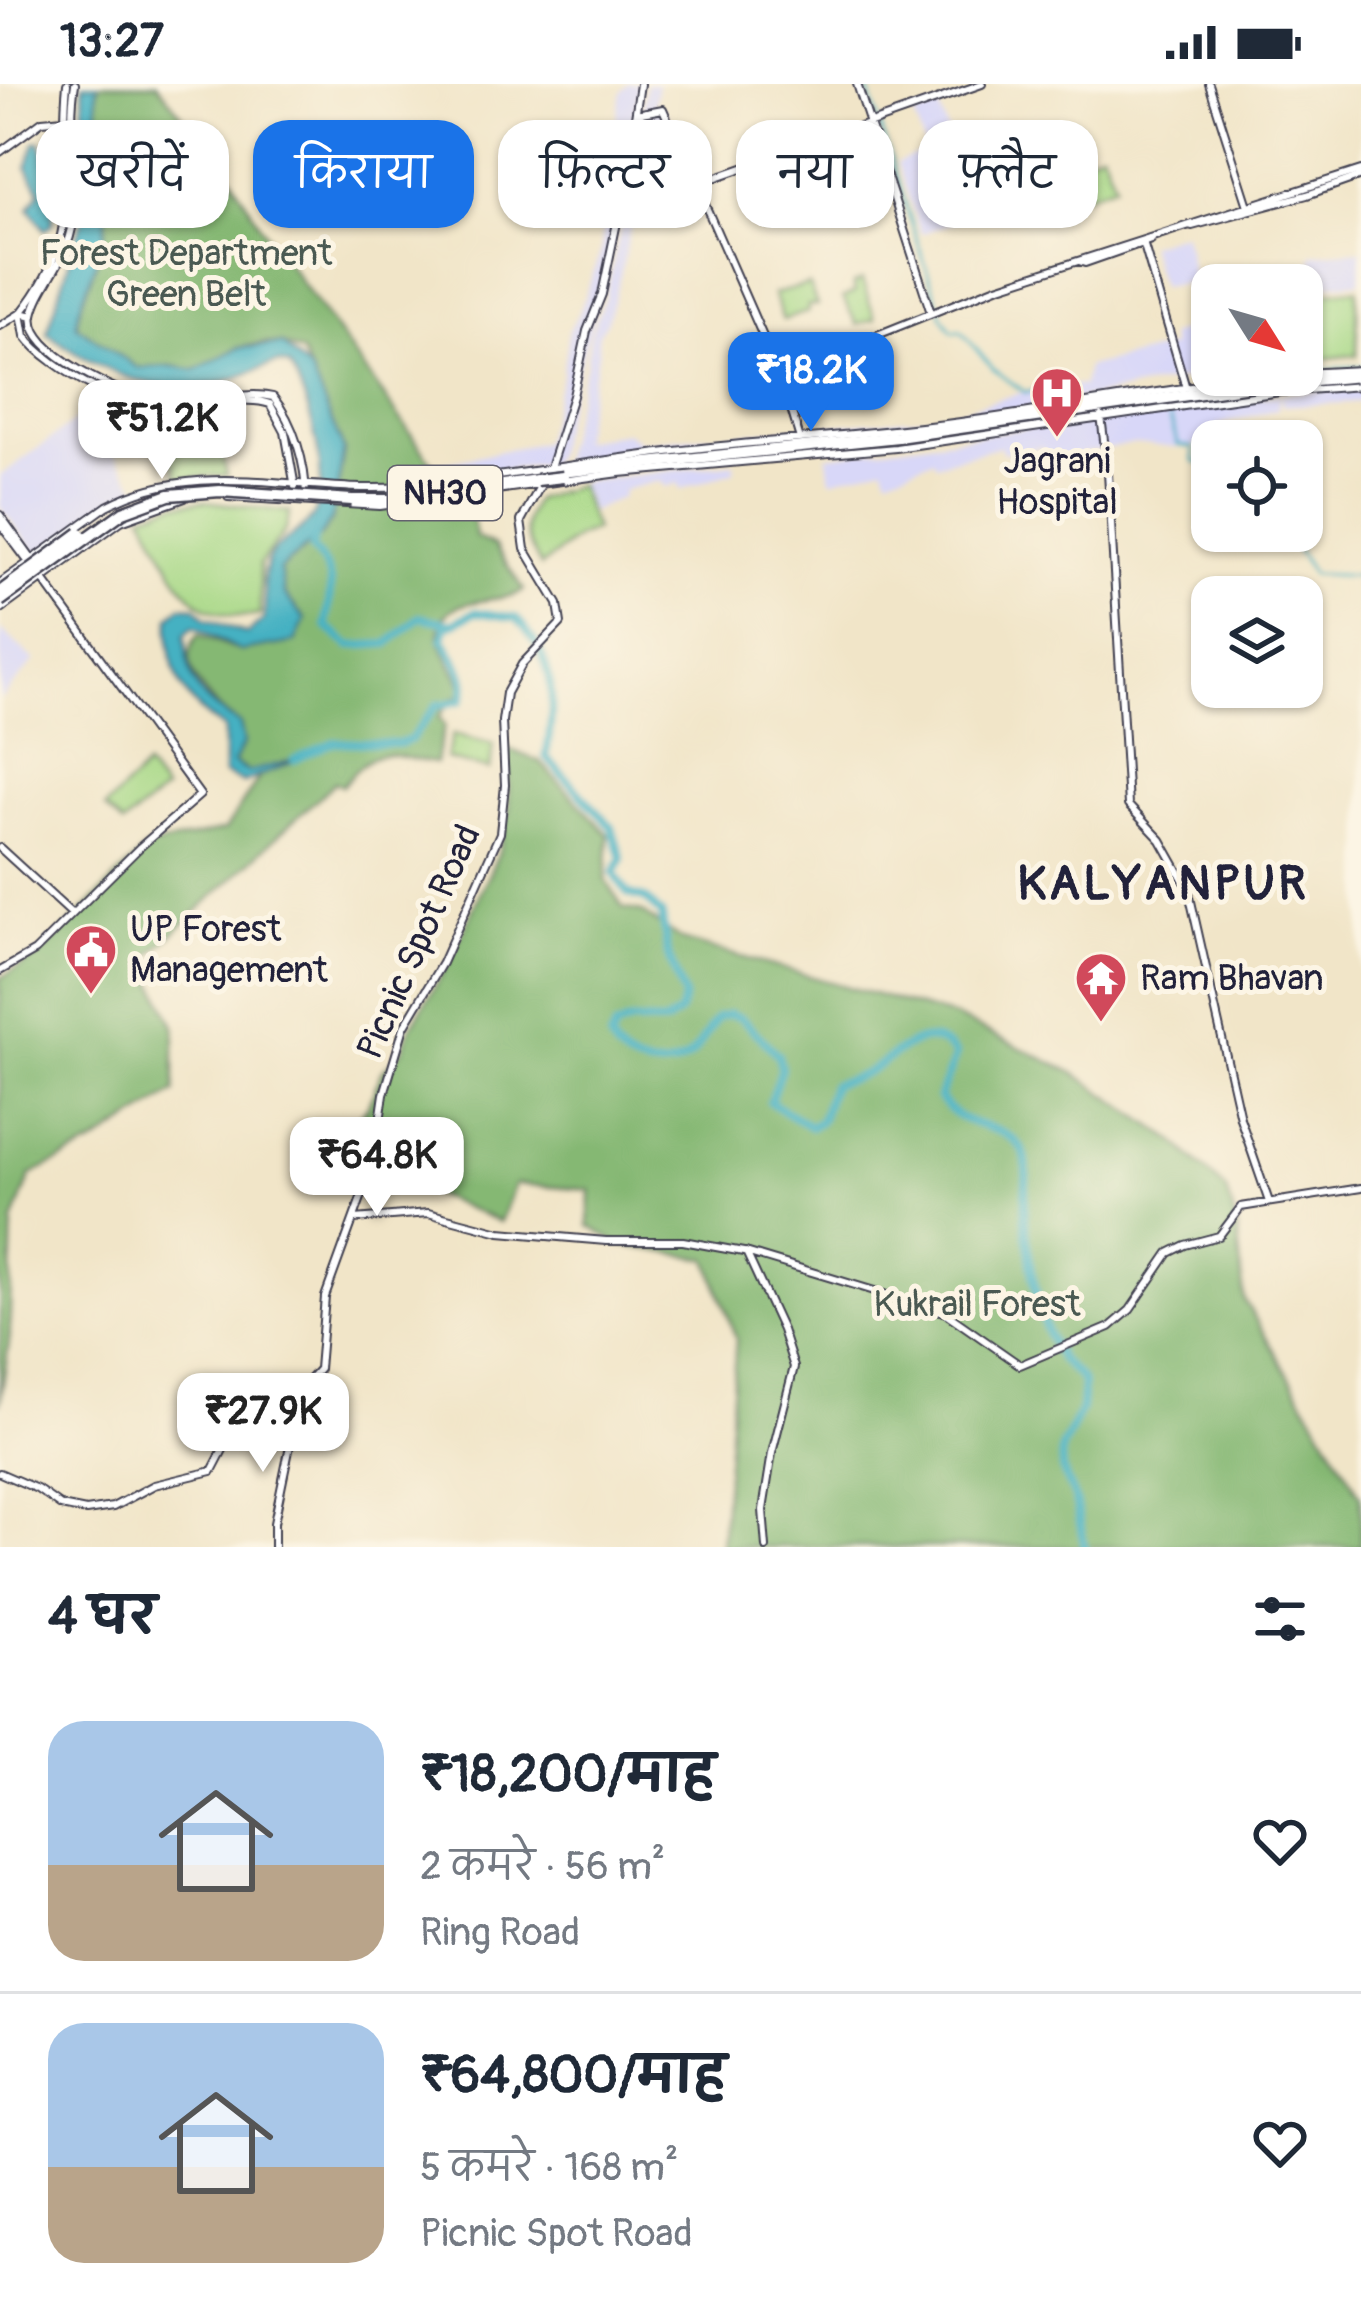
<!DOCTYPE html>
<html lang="hi">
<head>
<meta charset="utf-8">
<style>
	:root { --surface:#fff; --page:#f6f6f7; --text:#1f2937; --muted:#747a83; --line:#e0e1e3; --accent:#1a73e8 }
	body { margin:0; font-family:Pangolin,"Playpen Sans Deva",sans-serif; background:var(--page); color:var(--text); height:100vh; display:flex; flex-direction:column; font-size:45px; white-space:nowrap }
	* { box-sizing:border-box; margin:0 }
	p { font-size:39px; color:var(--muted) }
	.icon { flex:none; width:66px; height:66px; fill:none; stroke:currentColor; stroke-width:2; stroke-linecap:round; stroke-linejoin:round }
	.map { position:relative; height:1463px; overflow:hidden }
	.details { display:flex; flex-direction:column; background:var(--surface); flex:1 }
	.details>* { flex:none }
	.banner { position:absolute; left:36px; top:36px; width:1290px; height:108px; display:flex; gap:24px }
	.needle { width:78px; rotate:127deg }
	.controls { position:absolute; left:1191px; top:180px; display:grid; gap:24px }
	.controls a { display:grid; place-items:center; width:132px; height:132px; border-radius:24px; background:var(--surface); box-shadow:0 3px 9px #0004; font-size:60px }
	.price { position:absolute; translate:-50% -102px; padding:0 27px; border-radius:24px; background:#fff; color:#222; font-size:39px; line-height:78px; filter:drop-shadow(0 3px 6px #0008) }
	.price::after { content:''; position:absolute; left:50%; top:72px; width:36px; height:27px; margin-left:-18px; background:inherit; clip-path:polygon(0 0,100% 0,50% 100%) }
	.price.active { background:var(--accent); color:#fff }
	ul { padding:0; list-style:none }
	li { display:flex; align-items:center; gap:36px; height:300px; padding:0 48px }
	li+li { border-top:3px solid var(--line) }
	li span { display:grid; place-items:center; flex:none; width:336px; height:240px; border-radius:36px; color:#555 }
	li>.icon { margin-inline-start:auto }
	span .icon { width:144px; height:144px; fill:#fffc; stroke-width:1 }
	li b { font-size:51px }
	h2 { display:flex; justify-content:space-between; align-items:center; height:144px; padding:0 48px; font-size:51px }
	.tag { padding:0 42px; border-radius:36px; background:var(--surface); box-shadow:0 3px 9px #0004; font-size:42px; line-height:108px }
	.tag.active { background:var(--accent); color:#fff }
	.status { display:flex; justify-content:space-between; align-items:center; height:84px; padding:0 60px; background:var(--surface); direction:ltr }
	.status svg { height:33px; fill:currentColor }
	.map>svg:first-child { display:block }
	.built { fill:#d8d7f8 }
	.green { fill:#a7d886; stroke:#647d60; stroke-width:3 }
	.forest { fill:#85b873; stroke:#546d57; stroke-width:3 }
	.water { fill:#45b1c2; stroke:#346a7e; stroke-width:3 }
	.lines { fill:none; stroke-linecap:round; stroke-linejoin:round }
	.stream { stroke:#45b1c2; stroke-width:3 }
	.river { stroke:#45b1c2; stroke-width:8 }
	.minor-casing { stroke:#413f50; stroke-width:10 }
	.highway-casing { stroke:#413f50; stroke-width:15 }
	.minor { stroke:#fff; stroke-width:6 }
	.highway { stroke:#fff; stroke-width:10 }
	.highway-bridge-casing { stroke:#413f50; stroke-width:15; stroke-linecap:butt }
	.highway-bridge { stroke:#fff; stroke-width:10 }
	.labels { text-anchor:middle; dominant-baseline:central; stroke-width:10; stroke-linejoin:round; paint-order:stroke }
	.shield { fill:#fcf5e5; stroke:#63616e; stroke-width:3 }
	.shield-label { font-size:33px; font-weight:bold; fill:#22223b }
	.park-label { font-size:36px; fill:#4a5952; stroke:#fcf5e5 }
	.poi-label { font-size:36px; fill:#22223b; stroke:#fcf5e5; text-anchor:start }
	.street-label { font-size:36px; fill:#22223b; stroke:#fcf5e5 }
	.district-label { font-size:48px; font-weight:bold; letter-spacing:3px; fill:#22223b; stroke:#fcf5e5 }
</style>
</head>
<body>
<div class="status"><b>13:27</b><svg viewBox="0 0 49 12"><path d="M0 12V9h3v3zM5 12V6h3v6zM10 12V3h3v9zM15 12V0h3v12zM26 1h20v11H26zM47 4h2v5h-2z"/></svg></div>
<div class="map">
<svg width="1361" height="1463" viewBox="0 0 1361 1463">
	<rect width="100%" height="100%" fill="#fcf5e5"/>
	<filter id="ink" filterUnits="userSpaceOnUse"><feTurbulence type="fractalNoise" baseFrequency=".00833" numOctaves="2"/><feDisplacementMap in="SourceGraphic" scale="24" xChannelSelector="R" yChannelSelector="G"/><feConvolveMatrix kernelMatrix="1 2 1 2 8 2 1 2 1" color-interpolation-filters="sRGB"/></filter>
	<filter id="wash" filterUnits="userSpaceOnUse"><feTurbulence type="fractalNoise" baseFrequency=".004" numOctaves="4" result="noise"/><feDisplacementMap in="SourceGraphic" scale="48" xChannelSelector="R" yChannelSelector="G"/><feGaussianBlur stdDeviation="2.7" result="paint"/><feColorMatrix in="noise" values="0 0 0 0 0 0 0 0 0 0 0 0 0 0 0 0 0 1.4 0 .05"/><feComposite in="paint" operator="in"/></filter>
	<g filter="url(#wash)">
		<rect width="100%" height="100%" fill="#f1e5c8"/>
		<path class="built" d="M628 0H639L625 94 600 210 551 379 447 395 439 380 543 358 562 292 568 248 580 226 601 166 604 108 621 8Z
			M646 0H658L654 23H663L673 44 655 51 658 66 650 69 653 93 638 112 618 202 607 237 598 250 599 267 580 357 626 348 640 358 940 332 1024 308 1083 301 1087 283 1171 263 1169 251 1184 246 1191 266 1212 262V290L975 335 559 379 586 281 591 248 606 211 631 98Z
			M939 23 978 129 921 150 897 79 926 67 914 32Z
			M1184 149 1193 198 1161 203 1148 160Z
			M1361 166 1360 198 1310 202 1312 170Z
			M1361 304V318L1282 322 1281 310Z
			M1280 310 1278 325 1218 341 1217 350 1205 360 1182 364 1135 360 1045 376 1042 363 1003 369 1000 362 936 380 933 375 888 393 884 382 831 396 827 372Z
			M86 329 138 404 116 414 37 471 0 423V392Z
			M734 379 735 387 681 405 678 399 666 403 660 397 623 406 622 413 591 428 579 398Z
			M0 545 35 577 0 616Z"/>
		<path class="green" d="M1102 67 1115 100 1084 112 1071 79Z
			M797 107 806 130 781 138 774 115Z
			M862 196 875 235 857 241 843 214 855 208 853 200Z
			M809 201 817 221H808V228L783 236 773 210Z
			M1357 205V271L1310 276 1312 210Z
			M212 328 227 391 178 394 165 354 171 330Z
			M578 401 595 446 577 453 541 482C526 455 518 445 535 416Z
			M205 417 290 428 286 445 260 480V531C185 542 174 485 143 430L175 420Z
			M453 650 493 660 490 686 446 675Z
			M146 683 164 707 123 741 105 724Z"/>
		<path class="forest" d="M98 0H157L232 93 264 147 440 390 469 415 476 453 494 462 524 506C502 523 434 506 440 555 443 574 461 589 463 609L450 616 439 633 445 641 435 679C385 673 379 656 342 702L335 698 144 877 175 942V1008L96 1059 31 1091 13 1138 9 1258 0 1321V894L37 873 147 763 225 746 259 694 232 678 240 640C213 624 171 581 199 550L241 567 305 535 284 510 280 485 321 451 332 436 344 366 302 269 282 260 264 259 238 264 195 286 171 282 138 284 77 242C75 224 100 177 104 152 113 102 94 51 98 0Z
			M508 665 539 677 609 751 606 796 623 824 642 828 681 856 955 933 1074 989 1173 1056 1227 1106 1237 1144 1244 1216 1361 1412V1463H721L736 1255 708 1175 621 1161 589 1142 590 1106 515 1100 500 1138 418 1104 360 1072 353 1040 367 1023 383 986 402 967 410 944 447 882 498 770 509 728Z"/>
		<path class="water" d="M83 0H98C94 51 113 101 104 152 100 178 75 223 77 242L138 284 171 282 195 286 238 264 282 260 311 288 344 366 332 436 321 451 280 485 284 510 305 535 295 558 241 567 194 542 185 551C190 602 195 613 240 640L244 659 233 679 248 688 302 674 243 699 224 690V645C181 617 166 585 170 533L181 522 196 523 205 534 247 550 264 535C268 517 260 497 267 479 274 458 298 452 312 434 334 405 309 312 289 282L279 279C257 284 237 296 215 300 151 312 97 286 47 249L87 121Z
			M40 57C45 64 56 130 52 139 51 142 47 144 45 146L29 124 40 107 27 84 35 58Z"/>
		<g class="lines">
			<path class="stream" d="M866 0 942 232 952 247H961L994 286 1025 308 1059 304
				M1309 286 1361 282
				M1168 327 1178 361 1193 364 1194 377 1212 382
				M1285 447 1312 490 1361 492"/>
			<path class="river" d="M315 450 312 465C339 493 329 508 326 542L350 562 388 560 419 533 449 539
				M294 676 334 658 399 660 411 655 437 621 461 617C473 594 454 575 443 555L446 543 476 528 516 534C557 576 556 617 546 673L612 743 622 775 614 789 628 810 646 815 662 831 667 868 684 913 679 929 665 939 631 938 616 944 610 955C620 983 664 991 688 974 701 964 707 945 718 933L729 930 741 934 778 971 781 984 770 1018 811 1043 821 1036 832 1001C845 996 858 994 870 987 899 970 926 935 956 971L939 1013C963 1050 1001 1035 1022 1065 1032 1079 1022 1117 1025 1137 1030 1176 1038 1239 1058 1272 1065 1283 1076 1287 1083 1298L1081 1325 1061 1367 1062 1385 1075 1416 1085 1463"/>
		</g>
	</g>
	<g filter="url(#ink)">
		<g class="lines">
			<g class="minor-casing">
				<path id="minor" d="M67 0C57 94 88 145 21 229L25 252C48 284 135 331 176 328 206 326 241 310 270 320L285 348 295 403
					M75 0C67 45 79 92 73 138 68 177 39 202 33 231 25 268 124 311 153 318 192 329 234 304 273 313 294 339 306 380 306 414
					M857 0 931 229
					M1209 0 1248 122
					M636 30 663 25 783 298 800 355
					M0 68 42 37 64 35
					M697 100 982 0
					M1192 142 1307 111 1361 92
					M1143 158 1186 304
					M1079 177 1085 179 1151 156
					M0 242 21 229 33 232
					M1302 289 1361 286
					M780 290 997 203 1361 86
					M1101 332 1108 389 1128 721 1161 756 1188 804 1240 1034 1269 1118
					M228 413 380 422 620 389 896 364 1280 308 1361 302
					M0 431 33 477
					M0 440 30 480
					M0 499 107 422C199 372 304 411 403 403 494 395 584 378 675 367 775 355 875 351 975 336 1077 322 1179 302 1282 291
					M0 526 121 437 185 414
					M0 764 72 830
					M0 887 35 867 140 763 200 711 42 494
					M355 1135 428 1129 500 1148 606 1157H683L749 1169 944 1228 1020 1281 1110 1243 1130 1226 1169 1169 1185 1161 1219 1152 1241 1123 1361 1104
					M746 1168 782 1246 794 1283 772 1369 763 1426 766 1463
					M0 1389 37 1405 61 1422 86 1427 113 1423 154 1401 212 1387 224 1364 247 1346 272 1336 319 1285 325 1213 361 1114 377 1058 384 1010 404 943 442 879 500 749 505 701 502 637 506 609 522 580 561 539 558 520 525 465 521 437 550 384 573 312 587 247 602 210 625 100 640 0
					M274 1463V1439L298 1323 296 1314"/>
			</g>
			<g class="highway-casing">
				<path id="highway" d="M561 388 898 353 1257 301 1361 292
					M352 416H395L537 396"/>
			</g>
			<use href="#minor" class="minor"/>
			<use href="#highway" class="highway"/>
			<g class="highway-bridge-casing">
				<path id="highway-bridge" d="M537 396 563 393
					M0 508 80 449
					M0 517 123 428 169 411 220 407 352 416"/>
			</g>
			<use href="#highway-bridge" class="highway-bridge"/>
		</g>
	</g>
	<defs>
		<g id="hospital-pin" transform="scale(2.7)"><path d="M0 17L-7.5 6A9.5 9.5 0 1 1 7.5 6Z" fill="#d1495b" stroke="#fcf5e5"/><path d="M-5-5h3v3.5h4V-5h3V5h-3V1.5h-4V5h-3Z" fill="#fff"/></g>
		<g id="civic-pin" transform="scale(2.7)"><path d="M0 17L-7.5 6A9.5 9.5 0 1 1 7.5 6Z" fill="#d1495b" stroke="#fcf5e5"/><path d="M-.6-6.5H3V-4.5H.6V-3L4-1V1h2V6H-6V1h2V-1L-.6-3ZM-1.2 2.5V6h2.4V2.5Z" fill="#fff"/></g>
		<g id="temple-pin" transform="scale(2.7)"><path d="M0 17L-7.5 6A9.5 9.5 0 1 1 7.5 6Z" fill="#d1495b" stroke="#fcf5e5"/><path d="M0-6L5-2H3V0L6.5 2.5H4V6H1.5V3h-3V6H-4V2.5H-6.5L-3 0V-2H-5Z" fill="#fff"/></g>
	</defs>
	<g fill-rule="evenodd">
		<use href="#hospital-pin" x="1057" y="309"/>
		<use href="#civic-pin" x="91" y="866"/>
		<use href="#temple-pin" x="1101" y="894"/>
	</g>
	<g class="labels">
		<rect class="shield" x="388" y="382" width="114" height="54" rx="9"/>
		<g class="shield-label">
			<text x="445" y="409">NH30</text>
		</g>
		<g class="park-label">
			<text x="186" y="169">Forest Department<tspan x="186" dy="41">Green Belt</tspan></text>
			<text x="977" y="1220">Kukrail Forest</text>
		</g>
		<g class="poi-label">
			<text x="1057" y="377" text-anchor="middle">Jagrani<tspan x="1057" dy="41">Hospital</tspan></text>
			<text x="130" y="845">UP Forest<tspan x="130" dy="41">Management</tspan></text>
			<text x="1140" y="894">Ram Bhavan</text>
		</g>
		<g class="street-label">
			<text transform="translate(419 858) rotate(-66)">Picnic Spot Road</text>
		</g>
		<g class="district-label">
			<text x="1163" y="800">KALYANPUR</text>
		</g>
	</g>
</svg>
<div class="controls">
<a><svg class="needle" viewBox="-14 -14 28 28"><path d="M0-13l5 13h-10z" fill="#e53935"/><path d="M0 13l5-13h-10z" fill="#747a83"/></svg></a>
<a><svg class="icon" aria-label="locate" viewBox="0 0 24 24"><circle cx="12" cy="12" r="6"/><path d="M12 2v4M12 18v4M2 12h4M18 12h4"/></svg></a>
<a><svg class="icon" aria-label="layers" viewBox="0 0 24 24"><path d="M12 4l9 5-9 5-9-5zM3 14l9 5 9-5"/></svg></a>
</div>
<b class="price active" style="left:811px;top:350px">₹18.2K</b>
<b class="price" style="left:162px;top:398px">₹51.2K</b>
<b class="price" style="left:377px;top:1135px">₹64.8K</b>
<b class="price" style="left:263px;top:1391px">₹27.9K</b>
<div class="banner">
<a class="tag">खरीदें</a>
<a class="tag active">किराया</a>
<a class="tag">फ़िल्टर</a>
<a class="tag">नया</a>
<a class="tag">फ़्लैट</a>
</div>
</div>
<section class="details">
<h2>4 घर<svg class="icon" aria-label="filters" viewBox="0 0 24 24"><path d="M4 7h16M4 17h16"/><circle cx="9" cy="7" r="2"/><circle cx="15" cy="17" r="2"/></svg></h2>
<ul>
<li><span style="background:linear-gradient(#a9c7e8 60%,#b9a48a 0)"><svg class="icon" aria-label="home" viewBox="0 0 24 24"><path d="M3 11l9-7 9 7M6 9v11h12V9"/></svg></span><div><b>₹18,200/माह</b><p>2 कमरे · 56 m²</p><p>Ring Road</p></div><svg class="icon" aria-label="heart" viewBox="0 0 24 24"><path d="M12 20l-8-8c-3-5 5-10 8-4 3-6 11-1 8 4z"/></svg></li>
<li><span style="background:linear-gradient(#a9c7e8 60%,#b9a48a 0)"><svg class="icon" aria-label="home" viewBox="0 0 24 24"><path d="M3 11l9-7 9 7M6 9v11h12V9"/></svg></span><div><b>₹64,800/माह</b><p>5 कमरे · 168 m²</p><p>Picnic Spot Road</p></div><svg class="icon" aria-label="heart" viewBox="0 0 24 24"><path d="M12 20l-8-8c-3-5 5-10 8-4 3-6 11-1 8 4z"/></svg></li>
</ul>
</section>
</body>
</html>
